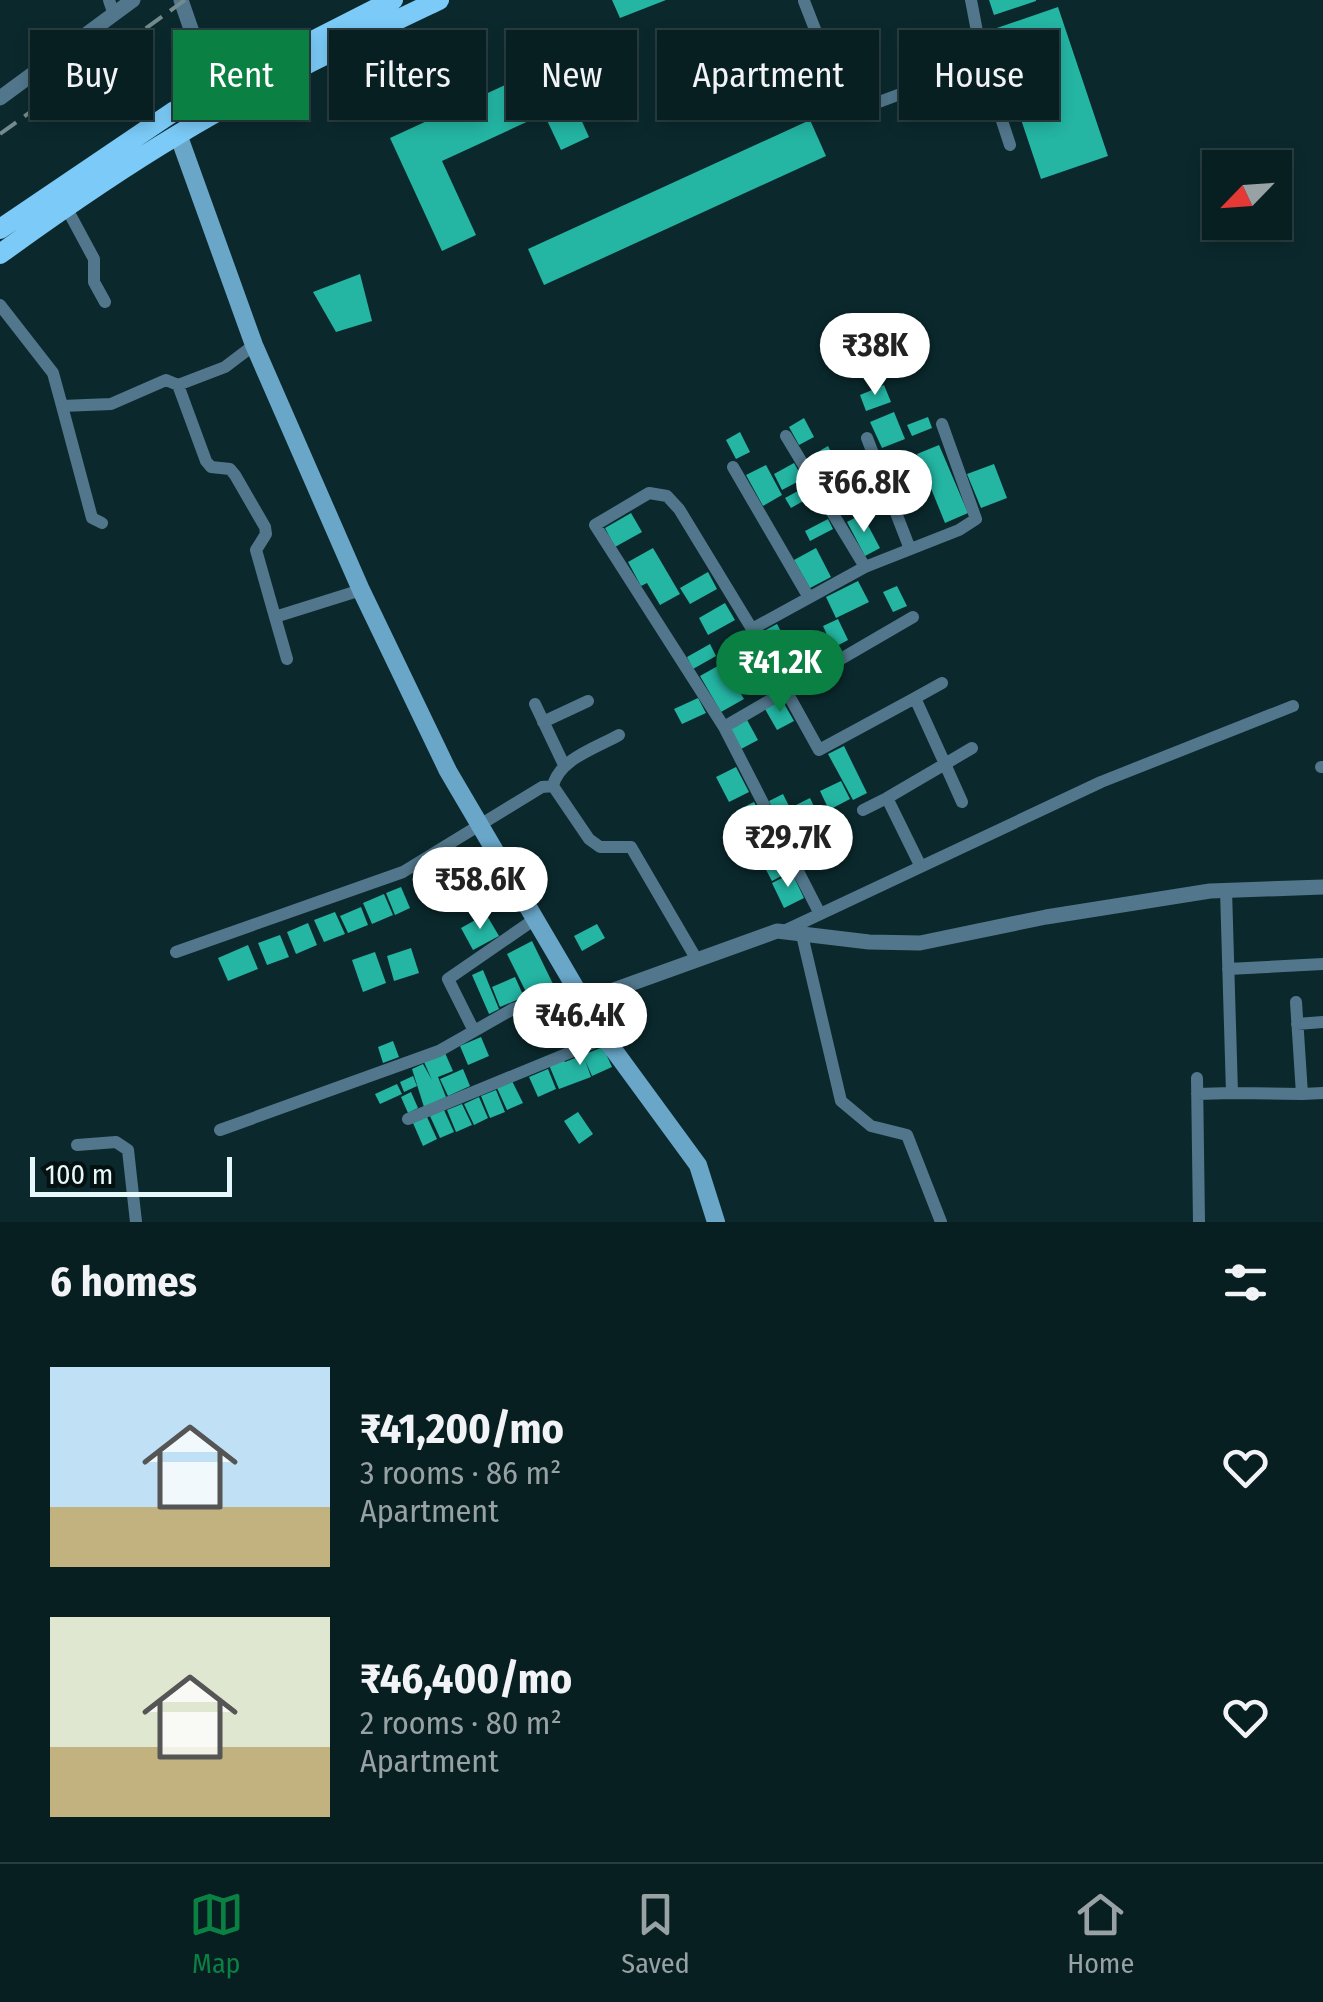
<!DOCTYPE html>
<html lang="en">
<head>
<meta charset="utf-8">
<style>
	:root { --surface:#081f22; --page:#162c2f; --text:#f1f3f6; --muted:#98a2a5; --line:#293d40; --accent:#0b8043 }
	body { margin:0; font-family:"Fira Sans Condensed",sans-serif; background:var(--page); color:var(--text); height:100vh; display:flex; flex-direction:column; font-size:38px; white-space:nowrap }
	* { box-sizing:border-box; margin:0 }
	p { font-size:32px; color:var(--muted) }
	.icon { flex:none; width:55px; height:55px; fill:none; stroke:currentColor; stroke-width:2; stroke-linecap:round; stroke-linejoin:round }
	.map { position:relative; height:1222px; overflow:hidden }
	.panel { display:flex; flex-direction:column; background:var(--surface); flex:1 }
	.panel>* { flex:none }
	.hud { position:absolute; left:30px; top:30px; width:1265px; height:90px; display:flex; gap:20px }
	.needle { width:65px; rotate:245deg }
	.fabs { position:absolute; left:1202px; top:150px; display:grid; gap:20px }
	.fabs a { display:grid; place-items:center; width:90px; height:90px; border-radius:0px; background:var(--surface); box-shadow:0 5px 15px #0003,0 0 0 2px var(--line); font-size:50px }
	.scale { position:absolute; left:30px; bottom:25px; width:202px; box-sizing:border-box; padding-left:10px; border:5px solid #e7f8fa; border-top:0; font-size:28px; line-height:35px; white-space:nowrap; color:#e7f8fa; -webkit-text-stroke:8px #051011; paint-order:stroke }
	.price { position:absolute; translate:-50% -85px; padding:0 22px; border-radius:35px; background:#fff; color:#222; font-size:32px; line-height:65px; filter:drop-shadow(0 2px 5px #0008) }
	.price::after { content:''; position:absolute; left:50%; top:60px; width:30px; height:22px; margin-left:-15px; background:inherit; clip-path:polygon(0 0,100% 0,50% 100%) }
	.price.active { background:var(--accent); color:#fff }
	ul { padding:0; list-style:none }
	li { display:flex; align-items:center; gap:30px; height:250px; padding:0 50px }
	li span { display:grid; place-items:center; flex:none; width:280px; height:200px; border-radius:0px; color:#555 }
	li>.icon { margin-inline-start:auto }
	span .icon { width:120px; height:120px; fill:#fffc; stroke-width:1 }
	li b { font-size:42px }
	h2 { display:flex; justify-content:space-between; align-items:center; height:120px; padding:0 50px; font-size:42px }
	.tag { padding:0 35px; border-radius:0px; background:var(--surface); box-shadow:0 5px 15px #0003,0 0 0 2px var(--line); font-size:35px; line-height:90px }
	.tag.active { background:var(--accent); color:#fff }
	.tab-bar { display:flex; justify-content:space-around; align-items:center; height:140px; border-top:2px solid var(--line); background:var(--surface); font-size:28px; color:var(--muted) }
	.tab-bar a { display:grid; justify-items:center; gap:5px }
	.tab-bar .active { color:var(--accent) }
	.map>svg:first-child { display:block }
	.building { fill:#24b5a3 }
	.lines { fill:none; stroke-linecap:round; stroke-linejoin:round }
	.minor { stroke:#52778c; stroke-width:12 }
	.tertiary { stroke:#52778c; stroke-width:15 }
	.secondary { stroke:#69a6c8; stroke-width:18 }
	.primary { stroke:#7bcaf7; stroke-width:20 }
	.rail { stroke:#738b8e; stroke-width:4; stroke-dasharray:20 10; stroke-linecap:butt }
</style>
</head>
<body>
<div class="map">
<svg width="1323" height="1222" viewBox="0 0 1323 1222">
	<rect width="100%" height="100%" fill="#0b292d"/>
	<path class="building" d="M612 0H666L620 18Z
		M989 0H1036V1L994 15Z
		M1058 7 1108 156 1041 179 991 30Z
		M555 62 589 137 561 150 544 114 442 161 476 235 442 251 390 138Z
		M810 120 826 156 544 285 528 249Z
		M360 274 372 321 336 332 313 292Z
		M884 385 891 402 866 411 860 395Z
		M894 412 905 439 882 448 870 422Z
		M928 417 932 428 912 436 907 425Z
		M804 418 814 437 799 445 789 427Z
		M740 432 750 452 736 459 726 440Z
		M939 445 968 513 945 523 917 454Z
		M828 446 845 479 826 489 809 457Z
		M794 463 803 479 782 490 774 474Z
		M994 464 1007 498 981 508 967 474Z
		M766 465 782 495 763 506 746 475Z
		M875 477 883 496 860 505 853 486Z
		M807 486 812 496 791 508 785 498Z
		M631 513 642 532 615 547 605 528Z
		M862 514 880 548 865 556 847 522Z
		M828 519 833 529 810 541 805 531Z
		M653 548 680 594 660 605 647 583 641 586 628 562Z
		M816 548 831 577 810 588 794 560Z
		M708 572 717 589 690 604 680 588Z
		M858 581 869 602 836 618 826 597Z
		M897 586 907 606 893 612 883 592Z
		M725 603 735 620 708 635 699 618Z
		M838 619 848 640 833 648 823 626Z
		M777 624 788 645 805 635 817 657 785 675 762 632Z
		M710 644 716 656 693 669 687 657Z
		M754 651 773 684 759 692 749 674 736 682 727 666Z
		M723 663 744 699 721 712 700 676Z
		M698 698 706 713 682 724 674 709Z
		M782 700 794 721 777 730 765 709Z
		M746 718 758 740 741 749 729 727Z
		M844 746 867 793 853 800 828 754Z
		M736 767 749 792 729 802 716 777Z
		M841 781 850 799 829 810 820 791Z
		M783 794 790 808 810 798 820 819 801 828 795 816 780 824 769 801Z
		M754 802 783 856 765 865 736 811Z
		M784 858 791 871 772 881 765 868Z
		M792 873 804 898 784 908 772 883Z
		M401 887 410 908 395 915 386 893Z
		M384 894 393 915 372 924 363 903Z
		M361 907 368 925 348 933 340 916Z
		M335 912 345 934 324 942 314 920Z
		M486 914 499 936 473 950 461 928Z
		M308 923 317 945 296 954 287 932Z
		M597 924 605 938 582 951 574 936Z
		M280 935 289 957 267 965 258 943Z
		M532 941 553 984 528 996 507 954Z
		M248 945 258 969 228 981 218 958Z
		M411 948 419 973 394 981 387 956Z
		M375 952 386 983 363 992 352 960Z
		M483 970 499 1009 489 1014 472 975Z
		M515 977 524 997 500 1007 492 987Z
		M576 1006 590 1037 568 1047 554 1016Z
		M481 1037 489 1056 468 1065 460 1046Z
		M393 1041 399 1057 383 1063 378 1047Z
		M603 1047 612 1067 592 1076 585 1060 591 1077 559 1089 549 1065 563 1059 565 1062Z
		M445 1053 453 1071 438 1077 446 1097 424 1107 412 1069 423 1064 432 1080 424 1062Z
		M463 1069 470 1086 448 1096 440 1079Z
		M548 1069 556 1089 538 1097 529 1077Z
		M413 1076 417 1086 404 1092 400 1082Z
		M512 1081 523 1103 507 1110 497 1088Z
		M397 1084 402 1094 380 1104 375 1094Z
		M496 1090 505 1112 490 1118 481 1096Z
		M411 1092 418 1108 408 1113 401 1097Z
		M479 1097 488 1118 474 1125 464 1104Z
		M462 1104 472 1125 456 1132 447 1110Z
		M444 1110 454 1132 440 1138 430 1116Z
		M578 1112 593 1134 579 1144 564 1121Z
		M427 1117 437 1139 423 1146 413 1123Z"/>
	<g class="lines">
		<path class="minor" d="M109 0 114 15
			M971 0 983 63 1010 145
			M804 1 818 37 840 51 866 100 879 102 983 63
			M66 207 94 259V282L105 302
			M0 305 53 373 62 406 111 404 166 380 178 385 225 367 254 345
			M178 385 206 461 211 467 230 469 235 475 265 527 266 534 256 550 275 617
			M62 406 92 518 102 523
			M942 424 976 519 959 530 865 567 752 629 819 750 915 698 945 764 972 748
			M786 436 865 567
			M867 438 910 549
			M733 467 808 596
			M752 629 679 509 667 496 649 493 595 525 724 727 820 914
			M287 659 275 617 361 590
			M915 698 942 683
			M535 704 564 765
			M543 722 588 701
			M724 727 913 617
			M1321 767H1323
			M553 786C559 759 596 748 619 735
			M863 810 887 798
			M920 865 887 798 945 764 962 802
			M1226 890 1232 1093 1302 1094 1296 1002
			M782 932 1101 782 1293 706
			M802 935 841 1101 871 1126 907 1135 941 1222
			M176 952 403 872 542 787 553 786 589 839 600 847H631L697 960
			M1228 969 1323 964
			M1297 1024 1323 1022
			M474 1031 448 979 535 919
			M1197 1078 1199 1222
			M1197 1094 1232 1093
			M1302 1094 1323 1093
			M408 1119 605 1038
			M220 1130 439 1051 513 1009 544 999 580 995
			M77 1145 116 1142 128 1150 136 1222"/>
		<path class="tertiary" d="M181 0 212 90
			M0 98 133 0
			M583 1001 777 931 869 942 920 943 1046 917 1210 891 1323 887"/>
		<path class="secondary" d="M178 134 254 345 361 590 448 771 605 1038 698 1165 716 1222"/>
		<path class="primary" d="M0 229 173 112 393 0
			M0 254C58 212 117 171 179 134 262 84 351 42 439 0"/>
		<path class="rail" d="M0 134 185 0"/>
	</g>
</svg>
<div class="fabs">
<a><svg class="needle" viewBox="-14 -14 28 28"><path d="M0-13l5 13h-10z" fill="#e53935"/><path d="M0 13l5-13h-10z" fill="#98a2a5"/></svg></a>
</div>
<div class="scale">100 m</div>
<b class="price" style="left:875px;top:398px">₹38K</b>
<b class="price" style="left:864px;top:535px">₹66.8K</b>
<b class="price active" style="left:780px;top:715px">₹41.2K</b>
<b class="price" style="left:788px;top:890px">₹29.7K</b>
<b class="price" style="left:480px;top:932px">₹58.6K</b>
<b class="price" style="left:580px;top:1068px">₹46.4K</b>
<div class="hud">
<a class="tag">Buy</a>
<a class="tag active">Rent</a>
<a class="tag">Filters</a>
<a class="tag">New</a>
<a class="tag">Apartment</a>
<a class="tag">House</a>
</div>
</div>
<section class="panel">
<h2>6 homes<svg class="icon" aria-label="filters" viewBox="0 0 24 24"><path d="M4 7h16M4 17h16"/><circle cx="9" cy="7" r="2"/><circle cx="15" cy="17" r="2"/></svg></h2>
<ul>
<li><span style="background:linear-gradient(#bfe0f5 70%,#c2b280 0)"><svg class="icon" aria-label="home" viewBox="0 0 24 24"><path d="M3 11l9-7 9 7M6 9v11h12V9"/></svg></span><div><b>₹41,200/mo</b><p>3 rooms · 86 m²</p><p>Apartment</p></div><svg class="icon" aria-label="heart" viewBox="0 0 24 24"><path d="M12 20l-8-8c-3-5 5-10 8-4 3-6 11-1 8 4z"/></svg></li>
<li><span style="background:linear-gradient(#dfe7d0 65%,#c2b280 0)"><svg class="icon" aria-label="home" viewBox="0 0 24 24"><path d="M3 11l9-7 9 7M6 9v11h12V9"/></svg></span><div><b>₹46,400/mo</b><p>2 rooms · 80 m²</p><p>Apartment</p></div><svg class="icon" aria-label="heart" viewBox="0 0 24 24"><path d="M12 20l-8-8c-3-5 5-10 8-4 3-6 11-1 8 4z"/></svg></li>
</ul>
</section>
<nav class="tab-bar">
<a class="active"><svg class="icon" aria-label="map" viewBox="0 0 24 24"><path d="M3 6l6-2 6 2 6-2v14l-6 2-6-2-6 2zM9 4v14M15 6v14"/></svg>Map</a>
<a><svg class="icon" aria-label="saved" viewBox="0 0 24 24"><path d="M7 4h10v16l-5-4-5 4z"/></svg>Saved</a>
<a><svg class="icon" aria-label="home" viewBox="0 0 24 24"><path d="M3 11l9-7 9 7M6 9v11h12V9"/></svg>Home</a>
</nav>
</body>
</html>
